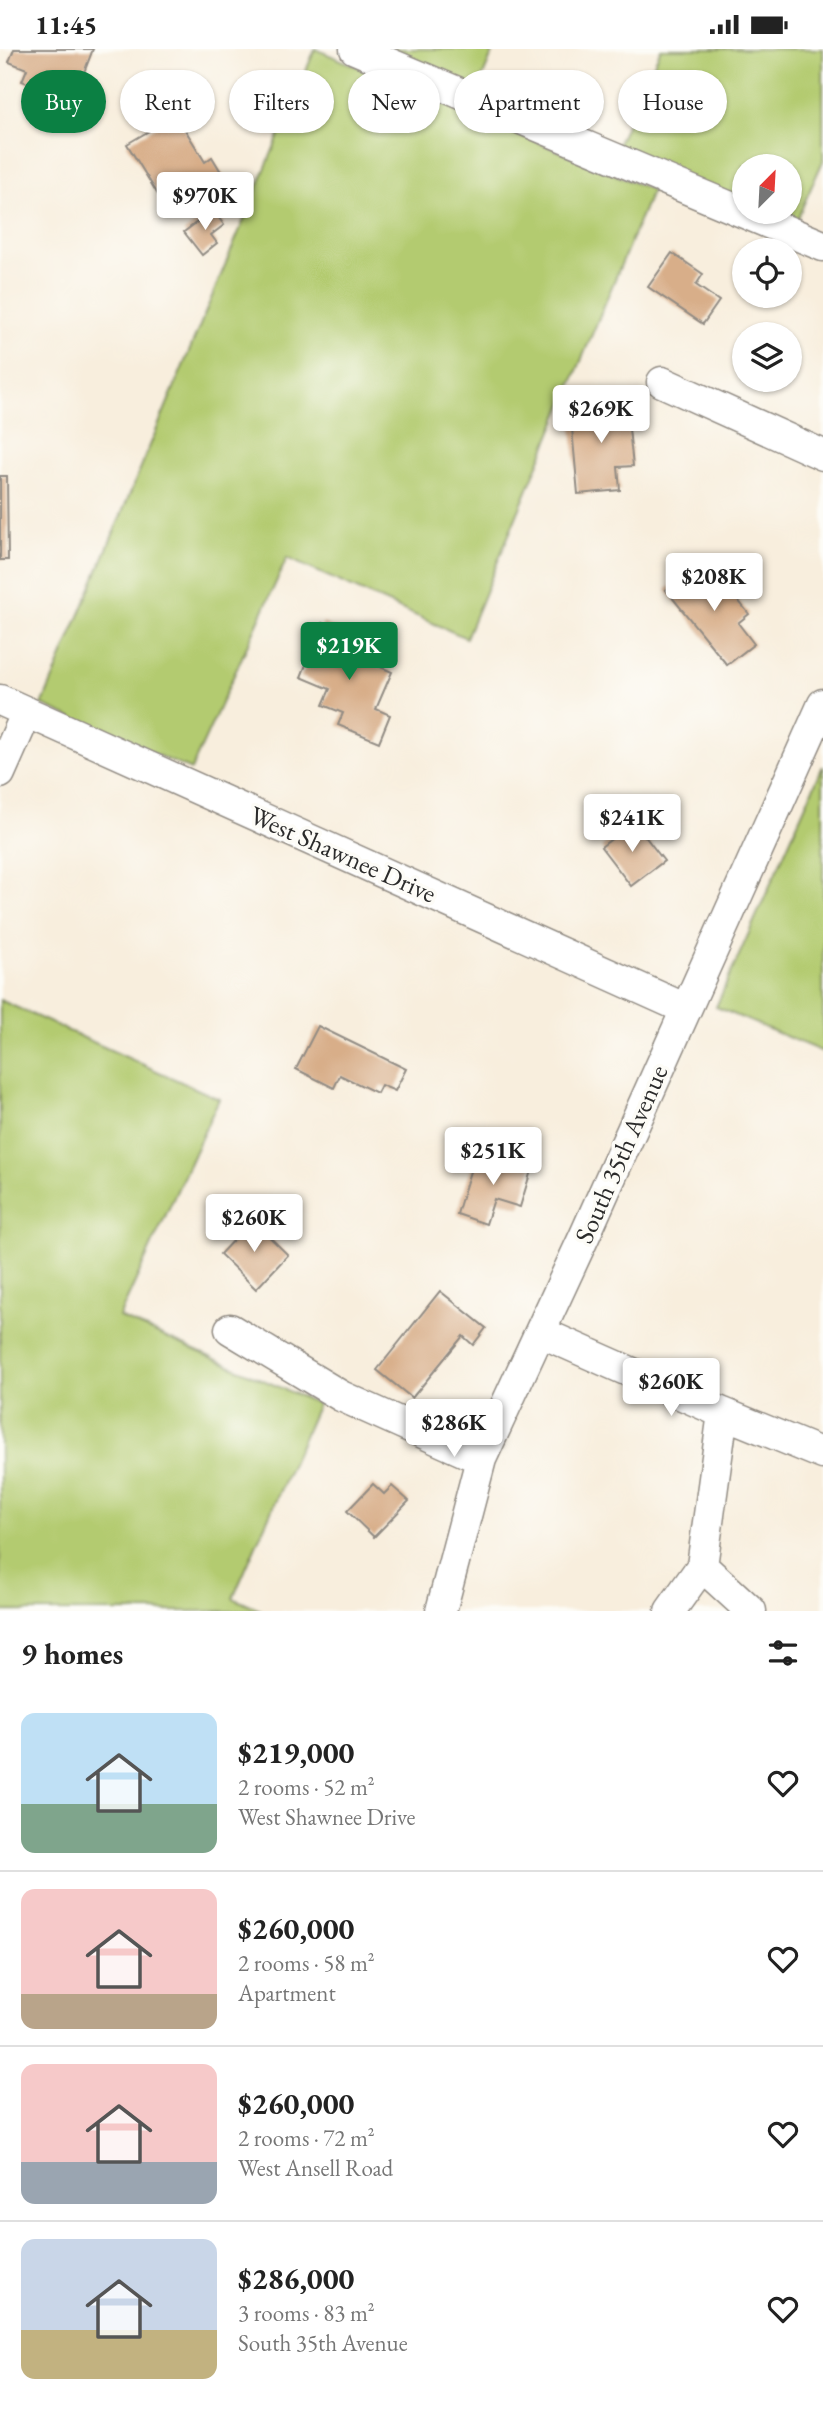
<!DOCTYPE html>
<html lang="en">
<head>
<meta charset="utf-8">
<style>
	:root { --surface:#fff; --page:#f2f2f2; --text:#222; --muted:#767676; --line:#e0e0e0; --accent:#0b8043 }
	body { margin:0; font-family:"EB Garamond",serif; background:var(--page); color:var(--text); height:100vh; display:flex; flex-direction:column; font-size:26px; white-space:nowrap }
	* { box-sizing:border-box; margin:0 }
	p { font-size:23px; color:var(--muted) }
	.icon { flex:none; width:38px; height:38px; fill:none; stroke:currentColor; stroke-width:2; stroke-linecap:round; stroke-linejoin:round }
	.map { position:relative; height:1562px; overflow:hidden }
	.side { display:flex; flex-direction:column; background:var(--surface); flex:1 }
	.side>* { flex:none }
	.banner { position:absolute; left:21px; top:21px; width:782px; height:63px; display:flex; gap:14px }
	.needle { width:46px; rotate:24deg }
	.tools { position:absolute; left:732px; top:105px; display:grid; gap:14px }
	.tools a { display:grid; place-items:center; width:70px; height:70px; border-radius:50%; background:var(--surface); box-shadow:0 2px 5px #0004; font-size:35px }
	.price { position:absolute; translate:-50% -60px; padding:0 16px; border-radius:7px; background:#fff; color:#222; font-size:23px; line-height:46px; filter:drop-shadow(0 2px 4px #0008) }
	.price::after { content:''; position:absolute; left:50%; top:42px; width:21px; height:16px; margin-left:-10px; background:inherit; clip-path:polygon(0 0,100% 0,50% 100%) }
	.price.on { background:var(--accent); color:#fff }
	ul { padding:0; list-style:none }
	li { display:flex; align-items:center; gap:21px; height:175px; padding:0 21px }
	li+li { border-top:2px solid var(--line) }
	li span { display:grid; place-items:center; flex:none; width:196px; height:140px; border-radius:14px; color:#555 }
	li>.icon { margin-inline-start:auto }
	span .icon { width:84px; height:84px; fill:#fffc; stroke-width:1 }
	li b { font-size:30px }
	h2 { display:flex; justify-content:space-between; align-items:center; height:84px; padding:0 21px; font-size:30px }
	.pill { padding:0 24px; border-radius:32px; background:var(--surface); box-shadow:0 2px 5px #0004; font-size:24px; line-height:63px }
	.pill.on { background:var(--accent); color:#fff }
	.status { display:flex; justify-content:space-between; align-items:center; height:49px; padding:0 35px; background:var(--surface); direction:ltr }
	.status svg { height:19px; fill:currentColor }
	.map>svg:first-child { display:block }
	.green { fill:#b3cb70; stroke:#6f7b4e; stroke-width:2 }
	.building { fill:#d8ae89 }
	.lines { fill:none; stroke-linecap:round; stroke-linejoin:round }
	.minor-casing { stroke:#928c84; stroke-width:33 }
	.minor { stroke:#fff; stroke-width:30 }
	.labels { text-anchor:middle; dominant-baseline:central; stroke-width:7; stroke-linejoin:round; paint-order:stroke }
	.street-label { font-size:26px; fill:#2b2b2b; stroke:#fdfcf7 }
</style>
</head>
<body>
<div class="status"><b>11:45</b><svg viewBox="0 0 49 12"><path d="M0 12V9h3v3zM5 12V6h3v6zM10 12V3h3v9zM15 12V0h3v12zM26 1h20v11H26zM47 4h2v5h-2z"/></svg></div>
<div class="map">
<svg width="823" height="1562" viewBox="0 0 823 1562">
	<rect width="100%" height="100%" fill="#fdfcf7"/>
	<filter id="ink" filterUnits="userSpaceOnUse"><feTurbulence type="fractalNoise" baseFrequency=".0143" numOctaves="2"/><feDisplacementMap in="SourceGraphic" scale="14" xChannelSelector="R" yChannelSelector="G"/><feConvolveMatrix kernelMatrix="1 2 1 2 8 2 1 2 1" color-interpolation-filters="sRGB"/></filter>
	<filter id="wash" filterUnits="userSpaceOnUse"><feTurbulence type="fractalNoise" baseFrequency=".00686" numOctaves="4" result="noise"/><feDisplacementMap in="SourceGraphic" scale="28" xChannelSelector="R" yChannelSelector="G"/><feGaussianBlur stdDeviation="1.57" result="paint"/><feColorMatrix in="noise" values="0 0 0 0 0 0 0 0 0 0 0 0 0 0 0 0 0 1.4 0 .05"/><feComposite in="paint" operator="in"/></filter>
	<g filter="url(#wash)">
		<rect width="100%" height="100%" fill="#f8eedd"/>
		<path class="green" d="M315 0 652 141 466 589 287 509 191 721 42 656Z
			M374 0H494L477 41Z
			M661 0H823V112L793 179 755 163H789V117H744V158L614 103Z
			M823 717V1003L716 958Z
			M0 951 219 1050 119 1268 318 1355 233 1549 262 1562H0Z"/>
		<g id="blocks">
			<path class="building" d="M14 0H93L73 52 22 32 27 20 9 13Z
				M176 66 205 113 212 108 227 133 171 167 127 95Z
				M213 161 224 176 211 186 217 194 202 206 184 183Z
				M672 204 703 225 696 236 719 252 703 275 648 238Z
				M626 352 633 417 618 418 620 441 578 445 570 357Z
				M0 427H7L8 511H0Z
				M713 520 749 565 738 574 754 595 727 616 666 541 687 524 695 533Z
				M323 574 357 588 350 605 392 623 376 660 390 666 379 693 338 676 343 664 323 656 330 640 301 628Z
				M634 773 664 812 631 837 601 798Z
				M318 977 406 1020 395 1042 381 1036 377 1044 340 1026 334 1039 296 1020Z
				M475 1106 511 1117 513 1109 533 1115 520 1158 494 1150 486 1175 457 1165Z
				M252 1171 288 1206 256 1240 220 1205Z
				M440 1242 486 1279 473 1296 463 1287 412 1349 377 1321Z
				M373 1435 384 1445 392 1437 409 1452 374 1488 347 1462Z"/>
		</g>
	</g>
	<g filter="url(#ink)">
		<use href="#blocks" fill-opacity="0" stroke="#928c84" stroke-width="2"/>
		<g class="lines">
			<g class="minor-casing">
				<path id="minor" d="M355 0 823 197
					M662 333 823 406
					M0 651 686 960
					M0 724 27 663
					M230 1280 341 1347 481 1410
					M540 1283 723 1364 823 1405
					M702 1517 751 1562
					M441 1562 481 1410 584 1188 823 655
					M670 1562 702 1517 723 1364"/>
			</g>
			<use href="#minor" class="minor"/>
		</g>
	</g>
	<g class="labels">
		<g class="street-label">
			<text transform="translate(343 805) rotate(24)">West Shawnee Drive</text>
			<text transform="translate(621 1105) rotate(-66)">South 35th Avenue</text>
		</g>
	</g>
</svg>
<div class="tools">
<a><svg class="needle" viewBox="-14 -14 28 28"><path d="M0-13l5 13h-10z" fill="#e53935"/><path d="M0 13l5-13h-10z" fill="#767676"/></svg></a>
<a><svg class="icon" aria-label="locate" viewBox="0 0 24 24"><circle cx="12" cy="12" r="6"/><path d="M12 2v4M12 18v4M2 12h4M18 12h4"/></svg></a>
<a><svg class="icon" aria-label="layers" viewBox="0 0 24 24"><path d="M12 4l9 5-9 5-9-5zM3 14l9 5 9-5"/></svg></a>
</div>
<b class="price" style="left:205px;top:183px">$970K</b>
<b class="price" style="left:601px;top:396px">$269K</b>
<b class="price" style="left:714px;top:564px">$208K</b>
<b class="price on" style="left:349px;top:633px">$219K</b>
<b class="price" style="left:632px;top:805px">$241K</b>
<b class="price" style="left:493px;top:1138px">$251K</b>
<b class="price" style="left:254px;top:1205px">$260K</b>
<b class="price" style="left:671px;top:1369px">$260K</b>
<b class="price" style="left:454px;top:1410px">$286K</b>
<div class="banner">
<a class="pill on">Buy</a>
<a class="pill">Rent</a>
<a class="pill">Filters</a>
<a class="pill">New</a>
<a class="pill">Apartment</a>
<a class="pill">House</a>
</div>
</div>
<section class="side">
<h2>9 homes<svg class="icon" aria-label="filters" viewBox="0 0 24 24"><path d="M4 7h16M4 17h16"/><circle cx="9" cy="7" r="2"/><circle cx="15" cy="17" r="2"/></svg></h2>
<ul>
<li><span style="background:linear-gradient(#bfe0f5 65%,#7fa58c 0)"><svg class="icon" aria-label="home" viewBox="0 0 24 24"><path d="M3 11l9-7 9 7M6 9v11h12V9"/></svg></span><div><b>$219,000</b><p>2 rooms · 52 m²</p><p>West Shawnee Drive</p></div><svg class="icon" aria-label="heart" viewBox="0 0 24 24"><path d="M12 20l-8-8c-3-5 5-10 8-4 3-6 11-1 8 4z"/></svg></li>
<li><span style="background:linear-gradient(#f6c9c9 75%,#b9a48a 0)"><svg class="icon" aria-label="home" viewBox="0 0 24 24"><path d="M3 11l9-7 9 7M6 9v11h12V9"/></svg></span><div><b>$260,000</b><p>2 rooms · 58 m²</p><p>Apartment</p></div><svg class="icon" aria-label="heart" viewBox="0 0 24 24"><path d="M12 20l-8-8c-3-5 5-10 8-4 3-6 11-1 8 4z"/></svg></li>
<li><span style="background:linear-gradient(#f6c9c9 70%,#9aa5b1 0)"><svg class="icon" aria-label="home" viewBox="0 0 24 24"><path d="M3 11l9-7 9 7M6 9v11h12V9"/></svg></span><div><b>$260,000</b><p>2 rooms · 72 m²</p><p>West Ansell Road</p></div><svg class="icon" aria-label="heart" viewBox="0 0 24 24"><path d="M12 20l-8-8c-3-5 5-10 8-4 3-6 11-1 8 4z"/></svg></li>
<li><span style="background:linear-gradient(#c9d6e8 65%,#c2b280 0)"><svg class="icon" aria-label="home" viewBox="0 0 24 24"><path d="M3 11l9-7 9 7M6 9v11h12V9"/></svg></span><div><b>$286,000</b><p>3 rooms · 83 m²</p><p>South 35th Avenue</p></div><svg class="icon" aria-label="heart" viewBox="0 0 24 24"><path d="M12 20l-8-8c-3-5 5-10 8-4 3-6 11-1 8 4z"/></svg></li>
</ul>
</section>
</body>
</html>
